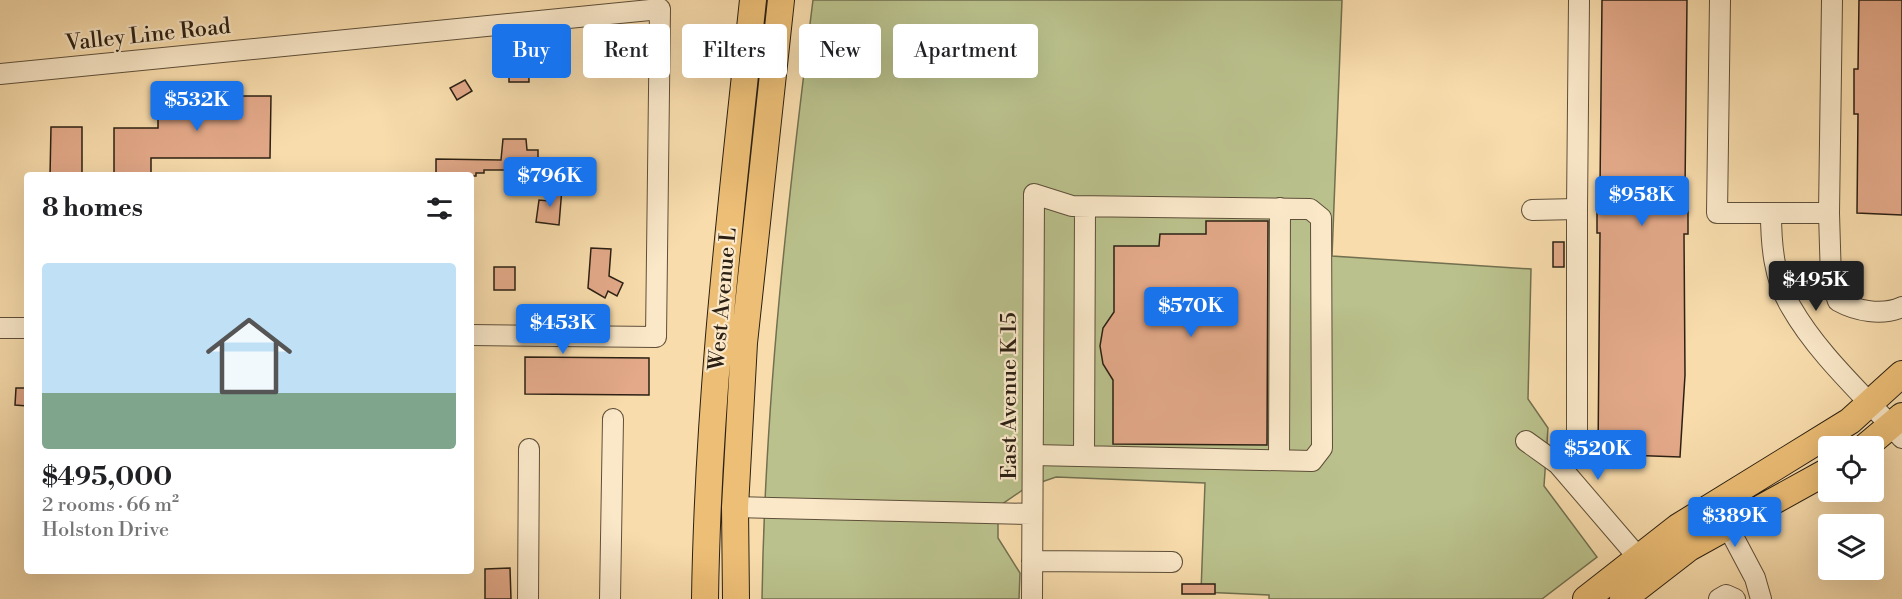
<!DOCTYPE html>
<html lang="en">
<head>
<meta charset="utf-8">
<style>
	:root { --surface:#fff; --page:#f2f2f2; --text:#202124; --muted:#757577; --accent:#1a73e8 }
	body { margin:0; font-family:"Libre Bodoni",serif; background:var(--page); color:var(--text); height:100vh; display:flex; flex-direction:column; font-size:22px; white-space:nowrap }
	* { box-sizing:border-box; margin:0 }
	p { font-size:20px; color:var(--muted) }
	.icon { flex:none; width:33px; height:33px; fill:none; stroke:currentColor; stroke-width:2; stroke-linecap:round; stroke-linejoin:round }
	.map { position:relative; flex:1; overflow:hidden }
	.sheet { position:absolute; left:24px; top:172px; width:450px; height:402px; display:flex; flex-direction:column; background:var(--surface); border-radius:6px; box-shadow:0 6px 24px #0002 }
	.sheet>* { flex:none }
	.banner { position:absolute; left:492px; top:24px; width:570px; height:54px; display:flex; gap:12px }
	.buttons { position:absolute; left:1818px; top:436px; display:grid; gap:12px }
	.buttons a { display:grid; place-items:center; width:66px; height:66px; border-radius:6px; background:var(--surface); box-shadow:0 6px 24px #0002; font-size:30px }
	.price { position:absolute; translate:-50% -51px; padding:0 14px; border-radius:6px; background:var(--accent); color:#fff; font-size:20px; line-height:39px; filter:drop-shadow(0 2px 3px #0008) }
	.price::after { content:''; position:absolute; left:50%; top:36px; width:18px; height:14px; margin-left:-9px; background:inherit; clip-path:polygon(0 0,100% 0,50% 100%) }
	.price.current { background:#222; color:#fff }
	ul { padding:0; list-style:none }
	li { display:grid; align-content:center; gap:12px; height:318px; padding:0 18px }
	li span { display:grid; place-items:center; height:186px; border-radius:6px; color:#555 }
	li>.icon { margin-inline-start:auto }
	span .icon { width:108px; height:108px; fill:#fffc; stroke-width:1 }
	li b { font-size:26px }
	h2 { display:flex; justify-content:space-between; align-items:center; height:72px; padding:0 18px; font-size:26px }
	.pill { padding:0 21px; border-radius:6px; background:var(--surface); box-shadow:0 6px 24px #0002; font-size:21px; line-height:54px }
	.pill.current { background:var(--accent); color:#fff }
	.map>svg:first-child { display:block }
	.green { fill:#bac18c; stroke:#727050; stroke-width:1.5 }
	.building { fill:#e3a989; stroke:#2b2013; stroke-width:1.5 }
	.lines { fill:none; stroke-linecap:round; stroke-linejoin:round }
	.minor-casing { stroke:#5e4f39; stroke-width:22 }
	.major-casing { stroke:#2b2013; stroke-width:28 }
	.minor { stroke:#fae8c9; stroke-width:20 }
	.major { stroke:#ecbe76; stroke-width:26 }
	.labels { text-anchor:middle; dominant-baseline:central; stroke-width:4.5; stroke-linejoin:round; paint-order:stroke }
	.street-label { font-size:22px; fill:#2b2013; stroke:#fae8c9 }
</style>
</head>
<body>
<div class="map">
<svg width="1902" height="599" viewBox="0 0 1902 599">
	<rect width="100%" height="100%" fill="#f8dcac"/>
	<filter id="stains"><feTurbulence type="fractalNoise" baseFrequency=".00333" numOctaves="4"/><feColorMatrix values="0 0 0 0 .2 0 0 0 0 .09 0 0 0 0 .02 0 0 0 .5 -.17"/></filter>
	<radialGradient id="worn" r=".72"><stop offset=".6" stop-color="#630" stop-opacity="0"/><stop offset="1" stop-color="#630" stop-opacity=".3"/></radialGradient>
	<path class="green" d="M813 0H1342L1332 256 1531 269 1528 399 1548 428 1544 486 1597 557 1542 599H1269V595L1201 592 1205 483 1056 477 1027 487 998 507V538L1020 573 1019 599H762C765 398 788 199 813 0Z"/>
	<path class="building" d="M1602 0H1687L1685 190H1688V234H1684L1685 375 1680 457 1598 454 1600 233H1597V188H1600Z
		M1859 0H1902V215L1857 213 1858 114H1854V69H1858Z
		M528 34 529 82H509V63H515V35Z
		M465 80 472 91 457 100 450 88Z
		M158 92 177 93V96H271L270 158H151V175L114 176V128H158Z
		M51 127H82V176H50Z
		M503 139H526L527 150H538V179H517V170H484V173H476V176H436V159L501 160Z
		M571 161 584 162V189H571Z
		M550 188H562L559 225 536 222 539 200 549 201Z
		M1206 221H1268L1267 445 1113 444V380L1103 364 1100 346 1103 328 1114 312V246H1159L1160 234H1206Z
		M1553 242H1564V267H1553Z
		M591 248 611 249 609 276 623 283 617 296 608 291 605 298 588 288Z
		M494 267H515V290H494Z
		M525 357 649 358V395L525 394Z
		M16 388H27V406L15 405Z
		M510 568 511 599H485V569Z
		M1182 584H1215V594H1182Z"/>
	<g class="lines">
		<g class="minor-casing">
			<path id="minor" d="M1720 0 1717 213H1829L1831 280 1838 301C1856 311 1882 316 1902 307
				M0 74 660 9 656 337 471 335
				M1577 209 1579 0
				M1532 210 1577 209V433L1575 444 1558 464
				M1771 213C1771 245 1774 279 1791 307 1819 356 1865 396 1902 438
				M1829 213 1832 0
				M0 328H27
				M1526 441 1558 464 1637 556
				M1084 456 1085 207
				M1279 460 1280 208
				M735 507 1032 514
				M1728 527 1755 578 1761 599
				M1032 561 1172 562
				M528 599 529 449
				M610 599 613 419
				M1032 599 1034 194 1072 206 1310 209 1321 218 1322 448 1312 461 1033 455
				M1719 599 1726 595 1735 599"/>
		</g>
		<g class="major-casing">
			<path id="major" d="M1865 447 1902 416
				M705 599C708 398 732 200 753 0
				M736 599 735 507 744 343 781 0
				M1586 599 1678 527 1850 421 1902 374
				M1623 599 1689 548 1828 471"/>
		</g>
		<use href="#minor" class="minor"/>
		<use href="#major" class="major"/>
	</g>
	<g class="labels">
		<g class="street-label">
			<text transform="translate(148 35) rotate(-6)">Valley Line Road</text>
			<text transform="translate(723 299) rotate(-85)">West Avenue L</text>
			<text transform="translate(1009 396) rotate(-90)">East Avenue K 15</text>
		</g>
	</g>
	<rect width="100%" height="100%" filter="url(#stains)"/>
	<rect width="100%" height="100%" fill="url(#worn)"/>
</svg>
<div class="buttons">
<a><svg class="icon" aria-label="locate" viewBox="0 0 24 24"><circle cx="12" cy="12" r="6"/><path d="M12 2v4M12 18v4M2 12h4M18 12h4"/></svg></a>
<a><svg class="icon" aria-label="layers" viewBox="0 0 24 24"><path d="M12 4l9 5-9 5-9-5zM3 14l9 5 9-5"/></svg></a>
</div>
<b class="price" style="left:197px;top:132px">$532K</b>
<b class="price" style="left:550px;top:208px">$796K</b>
<b class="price" style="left:1642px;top:227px">$958K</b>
<b class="price current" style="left:1816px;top:312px">$495K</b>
<b class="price" style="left:1191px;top:338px">$570K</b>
<b class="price" style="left:563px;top:355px">$453K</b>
<b class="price" style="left:1598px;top:481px">$520K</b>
<b class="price" style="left:1735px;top:548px">$389K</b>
<div class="banner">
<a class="pill current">Buy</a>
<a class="pill">Rent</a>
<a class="pill">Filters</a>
<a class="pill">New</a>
<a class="pill">Apartment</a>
</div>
<section class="sheet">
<h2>8 homes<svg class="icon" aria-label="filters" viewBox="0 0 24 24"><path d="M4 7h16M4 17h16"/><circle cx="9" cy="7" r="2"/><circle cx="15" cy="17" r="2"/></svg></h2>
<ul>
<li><span style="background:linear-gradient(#bfe0f5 70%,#7fa58c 0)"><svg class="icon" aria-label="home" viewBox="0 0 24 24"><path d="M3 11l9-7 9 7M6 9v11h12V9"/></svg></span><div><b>$495,000</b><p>2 rooms · 66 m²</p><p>Holston Drive</p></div></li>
</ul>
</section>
</div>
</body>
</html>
